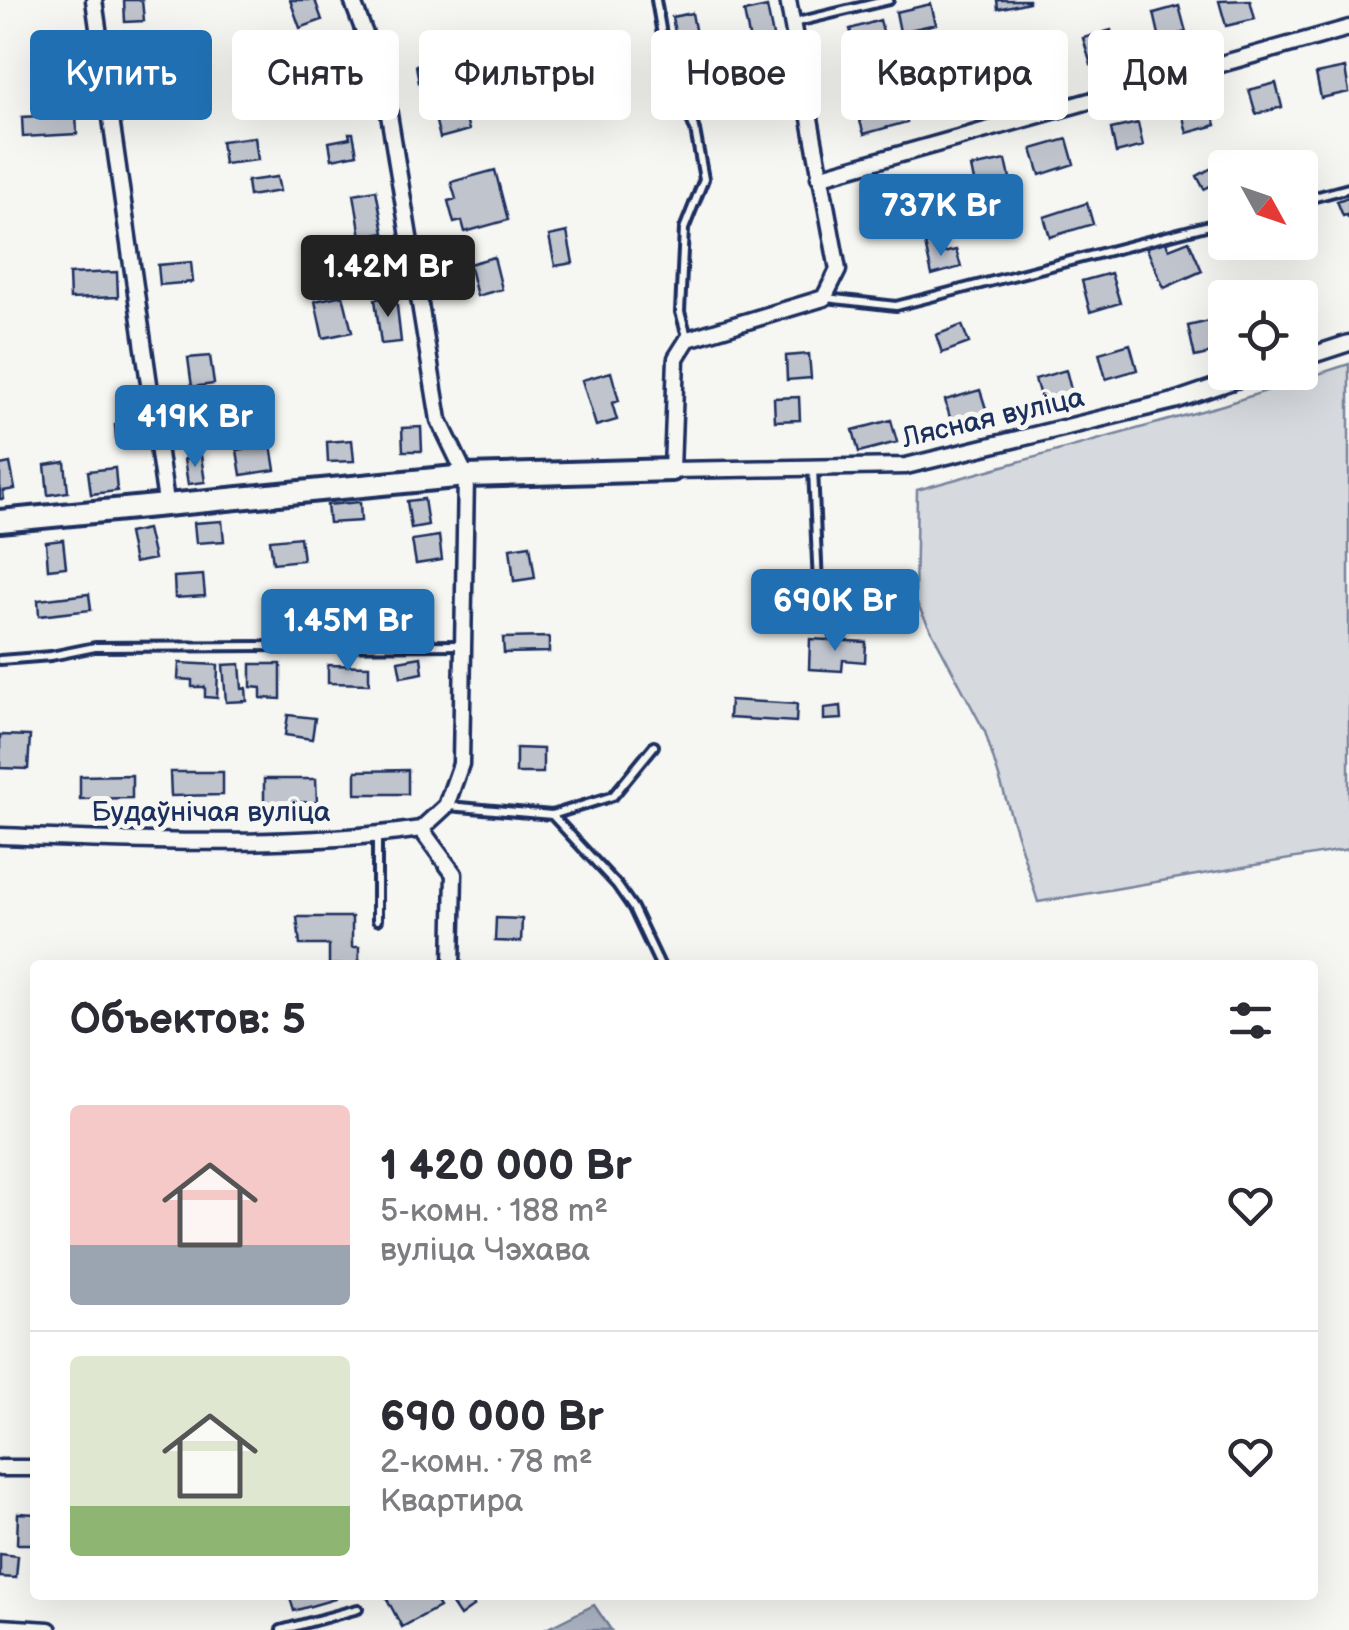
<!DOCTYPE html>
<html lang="ru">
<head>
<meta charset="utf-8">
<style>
	:root { --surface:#fff; --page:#f2f2f3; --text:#2b2b33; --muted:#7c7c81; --line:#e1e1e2; --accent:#1f6fb2 }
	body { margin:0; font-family:"Balsamiq Sans",sans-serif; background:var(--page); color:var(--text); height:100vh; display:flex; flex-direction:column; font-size:38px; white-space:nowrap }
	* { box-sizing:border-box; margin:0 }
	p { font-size:32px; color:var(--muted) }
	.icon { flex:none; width:55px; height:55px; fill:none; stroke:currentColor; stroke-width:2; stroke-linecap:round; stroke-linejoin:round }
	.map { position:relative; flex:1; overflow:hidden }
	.sheet { position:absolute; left:30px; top:960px; width:1288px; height:640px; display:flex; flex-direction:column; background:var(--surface); border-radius:10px; box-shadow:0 10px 40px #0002 }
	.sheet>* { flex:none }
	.banner { position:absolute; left:30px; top:30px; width:1290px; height:90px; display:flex; gap:20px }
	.needle { width:65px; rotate:130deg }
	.tools { position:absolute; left:1208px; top:150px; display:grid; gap:20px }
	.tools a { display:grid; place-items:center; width:110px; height:110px; border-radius:10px; background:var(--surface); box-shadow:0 10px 40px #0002; font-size:50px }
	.price { position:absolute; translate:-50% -85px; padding:0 22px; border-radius:10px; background:var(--accent); color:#fff; font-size:32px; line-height:65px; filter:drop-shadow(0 2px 5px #0008) }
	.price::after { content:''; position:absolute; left:50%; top:60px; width:30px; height:22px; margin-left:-15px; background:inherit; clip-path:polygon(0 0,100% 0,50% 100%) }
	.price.on { background:#222; color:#fff }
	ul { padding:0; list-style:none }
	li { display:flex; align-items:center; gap:30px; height:250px; padding:0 40px }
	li+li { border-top:2px solid var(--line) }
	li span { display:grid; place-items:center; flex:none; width:280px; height:200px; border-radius:10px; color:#555 }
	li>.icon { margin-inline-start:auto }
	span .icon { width:120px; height:120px; fill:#fffc; stroke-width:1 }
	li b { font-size:42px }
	h2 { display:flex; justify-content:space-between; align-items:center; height:120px; padding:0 40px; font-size:42px }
	.tag { padding:0 35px; border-radius:10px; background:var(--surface); box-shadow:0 10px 40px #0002; font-size:35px; line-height:90px }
	.tag.on { background:var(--accent); color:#fff }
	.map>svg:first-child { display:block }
	.green { fill:#d6d9dd; stroke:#78849e; stroke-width:2.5 }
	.water { fill:#abb2c0; stroke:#717e99; stroke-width:2.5 }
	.building { fill:#c0c4cd; stroke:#1b2f5e; stroke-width:2.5 }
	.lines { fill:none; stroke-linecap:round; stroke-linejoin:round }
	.lane-casing { stroke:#1b2f5e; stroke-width:14 }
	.street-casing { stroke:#1b2f5e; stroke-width:21 }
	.secondary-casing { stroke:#1b2f5e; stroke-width:28 }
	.lane { stroke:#f6f6f2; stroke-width:6 }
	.street { stroke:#f6f6f2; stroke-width:14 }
	.secondary { stroke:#f6f6f2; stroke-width:20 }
	.labels { text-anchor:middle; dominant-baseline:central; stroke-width:10; stroke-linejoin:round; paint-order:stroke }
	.street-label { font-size:28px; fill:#1b2f5e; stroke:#f6f6f2 }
</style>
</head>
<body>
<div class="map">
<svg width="1349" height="1630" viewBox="0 0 1349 1630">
	<rect width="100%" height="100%" fill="#f6f6f2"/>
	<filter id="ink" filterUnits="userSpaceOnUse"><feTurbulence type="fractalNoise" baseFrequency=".01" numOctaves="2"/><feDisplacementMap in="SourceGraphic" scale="20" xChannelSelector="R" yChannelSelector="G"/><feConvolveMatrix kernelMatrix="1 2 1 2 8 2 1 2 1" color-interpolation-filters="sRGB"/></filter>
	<g filter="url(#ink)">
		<path class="green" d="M1349 364V849L1038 902 985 732 915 600 917 490 1223 405Z"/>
		<path class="water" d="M594 1605 611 1630H544Z"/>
		<path class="building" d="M124 0H142L144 21 125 22Z
			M290 0H315L322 20 300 28Z
			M997 0H1029V2L998 9Z
			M1250 0 1255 19 1226 26 1219 1Z
			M931 4 936 24 900 32 896 12Z
			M1179 6 1186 32 1160 39 1154 13Z
			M767 7 774 41 751 46 744 12Z
			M692 13 700 56 680 59 672 17Z
			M880 20 887 46 857 54 850 29Z
			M1111 30 1118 58 1091 65 1083 38Z
			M193 42 196 85 177 86 174 44Z
			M1047 52 1053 76 1019 85 1013 60Z
			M443 60 446 77 419 83 416 65Z
			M157 67 162 92 141 96 136 70Z
			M1345 68 1349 92 1321 98 1316 74Z
			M970 73 977 96 954 103 947 79Z
			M1276 83 1282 107 1256 114 1249 90Z
			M898 92 907 122 864 134 859 118 871 114 867 101Z
			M1210 101 1216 125 1187 133 1181 109Z
			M464 111 469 130 440 138 435 118Z
			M76 114 77 134 23 137 22 117Z
			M1138 123 1143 146 1116 153 1111 129Z
			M349 133H353L357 154 332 159 329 142 350 138Z
			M255 137 258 160 224 164 221 141Z
			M1067 139 1074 164 1040 175 1032 149Z
			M1006 160 1013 192 978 200 971 167Z
			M1225 161 1229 168H1225V178L1204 189 1197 176Z
			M495 170 508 220 465 232 462 221 454 223 448 201 456 199 451 182Z
			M277 177 280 191 249 196 247 181Z
			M913 188 916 217 891 220 888 191Z
			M376 190 384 233 361 237 354 194Z
			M1348 197 1349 200V219L1347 215 1343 216 1337 201Z
			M1087 203 1093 224 1050 237 1044 217Z
			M567 232 573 263 555 266 549 236Z
			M1164 239 1169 249 1189 241 1202 271 1164 288 1146 247Z
			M940 241 943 253 956 250 961 267 932 275 925 244Z
			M494 257 502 289 477 296 469 264Z
			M191 262 193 282 160 285 158 265Z
			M117 272 118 297 70 299 69 274Z
			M1111 273 1120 303 1090 312 1082 281Z
			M343 295 352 332 323 338 315 301Z
			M396 297 401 342 381 344 375 299Z
			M1218 319 1225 350 1195 357 1188 326Z
			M962 325 969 343 942 353 936 335Z
			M1130 344 1137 370 1106 379 1099 353Z
			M809 354 811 378 787 380 786 356Z
			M210 356 214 384 192 387 188 358Z
			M1066 370 1072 394 1042 403 1035 379Z
			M611 372 619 401 612 403 617 420 596 426 582 380Z
			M980 390 988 415 952 425 945 400Z
			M799 397 800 420 775 421 774 398Z
			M891 420 897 442 859 452 853 430Z
			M139 422 141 437 116 439 115 425Z
			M421 427 422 451H403L402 428Z
			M352 440 354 461 328 462 327 442Z
			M271 445 275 470 241 475 237 450Z
			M201 456 205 482 188 484 184 459Z
			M65 462 68 492 48 495 45 465Z
			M10 463 15 489 3 491 4 499H0V465Z
			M115 468 117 491 91 494 88 471Z
			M424 499 428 525 411 528 407 501Z
			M360 502 361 521 329 523 327 505Z
			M222 521 224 541 196 543 194 523Z
			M147 529 154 559 134 563 128 533Z
			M439 536 442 560 416 564 412 540Z
			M300 537 303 560 273 563 270 540Z
			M63 540 66 567 48 569 46 542Z
			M530 545 535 578 514 581 510 548Z
			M203 575 205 596 175 598 174 577Z
			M89 594 91 610 39 616 38 600Z
			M549 637V652L504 653 503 638Z
			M810 639 866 642 865 662 843 660 842 671 809 669Z
			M421 657 423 673 401 677 398 661Z
			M179 663 218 665 217 698 205 697V687H192V680L178 679Z
			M240 664 242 689 246 688 247 701 226 702 223 665Z
			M251 664H281V699L261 698V688L251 687Z
			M328 665 369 666V684L328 683Z
			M730 700 797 704 796 722 729 718Z
			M841 706 842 719 824 720V708Z
			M288 715 315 718 312 739 285 735Z
			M0 735 30 736 28 769 0 768Z
			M516 748 543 749V773H516Z
			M408 770V794H356V771Z
			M170 772H223V795L171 796Z
			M132 775V798L80 799V776Z
			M264 779H316L317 802 264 803Z
			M297 917H352V947H359V965H329V945H300Z
			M496 918 522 919 521 942 495 941Z
			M18 1513 35 1514V1544H17Z
			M0 1554 18 1556 16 1578 0 1577Z
			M289 1595H333L335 1599 294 1611Z
			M393 1595H432L439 1607 402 1627 387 1599Z
			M452 1595H466L474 1606 460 1616 448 1598Z"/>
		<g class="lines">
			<g class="lane-casing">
				<path id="lane" d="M656 0 665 52 695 130 704 179 684 229 680 312 687 336
					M793 23 889 0
					M1300 201 1349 188
					M826 298 896 306 1225 221
					M813 468 818 586
					M0 660 51 656 95 647 463 645
					M448 806 552 815 613 796 654 746
					M552 815 617 885 633 908 660 965
					M377 837V920
					M281 1630 358 1609"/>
			</g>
			<g class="street-casing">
				<path id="street" d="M94 0 166 502
					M352 0 384 84 439 420 466 476 461 764 446 806 421 829
					M788 0 838 270 824 298 688 339 676 358 672 470 906 466 1174 401 1259 372
					M819 177 1349 28
					M1300 359 1349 343
					M421 829 454 874 452 965
					M0 836C139 841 283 849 421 829
					M0 1468H35
					M0 1627 49 1630"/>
			</g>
			<g class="secondary-casing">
				<path id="secondary" d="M0 521 466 476 672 470"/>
			</g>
			<use href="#lane" class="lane"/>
			<use href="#street" class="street"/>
			<use href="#secondary" class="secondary"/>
		</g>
	</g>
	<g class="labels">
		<g class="street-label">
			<text transform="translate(993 418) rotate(-13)">Лясная вуліца</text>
			<text x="211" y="812">Будаўнічая вуліца</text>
		</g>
	</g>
</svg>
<div class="tools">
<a><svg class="needle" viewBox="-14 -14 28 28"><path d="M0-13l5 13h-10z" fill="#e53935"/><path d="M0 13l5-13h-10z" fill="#7c7c81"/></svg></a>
<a><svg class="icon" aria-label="locate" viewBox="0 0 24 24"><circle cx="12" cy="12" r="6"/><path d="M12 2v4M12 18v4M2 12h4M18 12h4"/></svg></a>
</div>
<b class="price" style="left:941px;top:259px">737K Br</b>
<b class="price on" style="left:388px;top:320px">1.42M Br</b>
<b class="price" style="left:195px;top:470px">419K Br</b>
<b class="price" style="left:835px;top:654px">690K Br</b>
<b class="price" style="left:348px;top:674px">1.45M Br</b>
<div class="banner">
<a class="tag on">Купить</a>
<a class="tag">Снять</a>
<a class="tag">Фильтры</a>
<a class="tag">Новое</a>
<a class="tag">Квартира</a>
<a class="tag">Дом</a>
</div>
<section class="sheet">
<h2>Объектов: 5<svg class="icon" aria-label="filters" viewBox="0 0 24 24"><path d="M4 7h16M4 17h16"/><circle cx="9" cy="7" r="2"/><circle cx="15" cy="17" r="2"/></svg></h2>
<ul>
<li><span style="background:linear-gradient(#f6c9c9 70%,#9aa5b1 0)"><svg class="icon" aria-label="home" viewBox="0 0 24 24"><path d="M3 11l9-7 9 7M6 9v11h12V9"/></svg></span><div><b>1 420 000 Br</b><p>5-комн. · 188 m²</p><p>вуліца Чэхава</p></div><svg class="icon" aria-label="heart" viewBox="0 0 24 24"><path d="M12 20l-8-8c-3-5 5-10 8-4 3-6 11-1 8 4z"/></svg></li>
<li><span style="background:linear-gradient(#dfe7d0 75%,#8fb573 0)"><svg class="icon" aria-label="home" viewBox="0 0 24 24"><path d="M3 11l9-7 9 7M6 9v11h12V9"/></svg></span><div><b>690 000 Br</b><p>2-комн. · 78 m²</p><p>Квартира</p></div><svg class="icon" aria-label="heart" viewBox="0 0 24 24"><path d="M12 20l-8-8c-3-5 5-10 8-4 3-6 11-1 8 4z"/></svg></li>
</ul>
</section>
</div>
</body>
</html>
